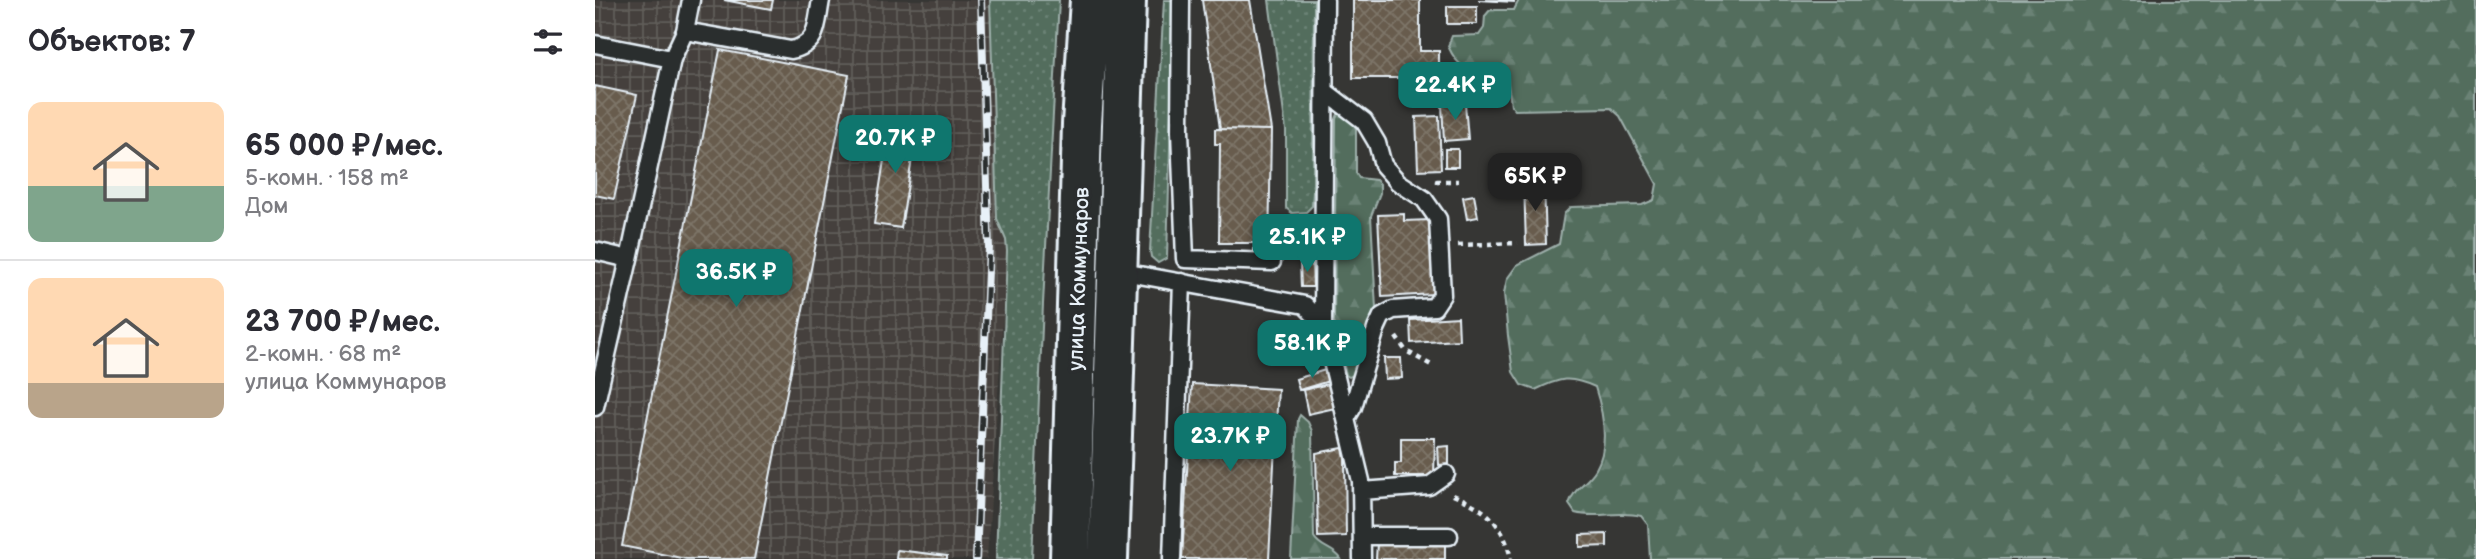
<!DOCTYPE html>
<html lang="ru">
<head>
<meta charset="utf-8">
<style>
	:root { --surface:#fff; --page:#f2f2f3; --text:#2b2b33; --muted:#7c7c81; --line:#e1e1e2; --accent:#0f766e }
	body { margin:0; font-family:"Balsamiq Sans",sans-serif; background:var(--page); color:var(--text); height:100vh; display:flex; flex-direction:column; font-size:26px; white-space:nowrap }
	* { box-sizing:border-box; margin:0 }
	p { font-size:23px; color:var(--muted) }
	.icon { flex:none; width:38px; height:38px; fill:none; stroke:currentColor; stroke-width:2; stroke-linecap:round; stroke-linejoin:round }
	.map { position:relative; flex:1; overflow:hidden }
	.drawer { display:flex; flex-direction:column; background:var(--surface); width:595px }
	.drawer>* { flex:none }
	.price { position:absolute; translate:-50% -60px; padding:0 16px; border-radius:14px; background:var(--accent); color:#fff; font-size:23px; line-height:46px; filter:drop-shadow(0 2px 4px #0008) }
	.price::after { content:''; position:absolute; left:50%; top:42px; width:21px; height:16px; margin-left:-10px; background:inherit; clip-path:polygon(0 0,100% 0,50% 100%) }
	.price.active { background:#222; color:#fff }
	ul { padding:0; list-style:none }
	li { display:flex; align-items:center; gap:21px; height:175px; padding:0 28px }
	li+li { border-top:2px solid var(--line) }
	li span { display:grid; place-items:center; flex:none; width:196px; height:140px; border-radius:14px; color:#555 }
	li>.icon { margin-inline-start:auto }
	span .icon { width:84px; height:84px; fill:#fffc; stroke-width:1 }
	li b { font-size:30px }
	h2 { display:flex; justify-content:space-between; align-items:center; height:84px; padding:0 28px; font-size:30px }
	main { display:flex; flex:1; min-height:0 }
	.map>svg:first-child { display:block }
	.industrial { fill:url(#industrial-grid) }
	.grass { fill:url(#grass-dots); stroke:#9dafaa; stroke-width:2 }
	.forest { fill:url(#forest-firs); stroke:#9dafaa; stroke-width:2 }
	.building { fill:url(#building-cross-hatch); stroke:#e8f1f8; stroke-width:2 }
	.lines { fill:none; stroke-linecap:round; stroke-linejoin:round }
	.service-casing { stroke:#e8f1f8; stroke-width:21 }
	.trunk-casing { stroke:#e8f1f8; stroke-width:44 }
	.path { stroke:#e8f1f8; stroke-width:4.5; stroke-dasharray:5 5; stroke-linecap:butt }
	.service { stroke:#2a2d2e; stroke-width:16 }
	.trunk { stroke:#2a2d2e; stroke-width:38 }
	.rail-casing { stroke:#e8f1f8; stroke-width:8 }
	.rail { stroke:#2a2d2e; stroke-width:5; stroke-dasharray:16; stroke-linecap:butt }
	.labels { text-anchor:middle; dominant-baseline:central; stroke-width:7; stroke-linejoin:round; paint-order:stroke }
	.street-label { font-size:21px; fill:#e8f1f8; stroke:#2a2d2e }
</style>
</head>
<body>
<main>
<section class="drawer">
<h2>Объектов: 7<svg class="icon" aria-label="filters" viewBox="0 0 24 24"><path d="M4 7h16M4 17h16"/><circle cx="9" cy="7" r="2"/><circle cx="15" cy="17" r="2"/></svg></h2>
<ul>
<li><span style="background:linear-gradient(#ffd9b3 60%,#7fa58c 0)"><svg class="icon" aria-label="home" viewBox="0 0 24 24"><path d="M3 11l9-7 9 7M6 9v11h12V9"/></svg></span><div><b>65 000 ₽/мес.</b><p>5-комн. · 158 m²</p><p>Дом</p></div></li>
<li><span style="background:linear-gradient(#ffd9b3 75%,#b9a48a 0)"><svg class="icon" aria-label="home" viewBox="0 0 24 24"><path d="M3 11l9-7 9 7M6 9v11h12V9"/></svg></span><div><b>23 700 ₽/мес.</b><p>2-комн. · 68 m²</p><p>улица Коммунаров</p></div></li>
</ul>
</section>
<div class="map">
<svg width="1881" height="559" viewBox="0 0 1881 559">
	<defs>
		<pattern id="industrial-grid" width="8" height="8" patternUnits="userSpaceOnUse" patternTransform="scale(1.75)"><rect width="8" height="8" fill="#45413c"/><path d="M0 4h8M4 0v8" fill="none" stroke="#605d59"/></pattern>
		<pattern id="grass-dots" width="8" height="8" patternUnits="userSpaceOnUse" patternTransform="scale(1.75)"><rect width="8" height="8" fill="#526d5d"/><path d="M2 2h.1M6 6h.1" fill="none" stroke="#6b8275" stroke-width="1.8" stroke-linecap="round"/></pattern>
		<pattern id="forest-firs" width="22" height="20" patternUnits="userSpaceOnUse" patternTransform="scale(1.75)"><rect width="22" height="20" fill="#526d5d"/><path d="M5 1l3.5 6h-7zM16 11l3.5 6h-7z" fill="#6b8275"/></pattern>
		<pattern id="building-cross-hatch" width="8" height="8" patternUnits="userSpaceOnUse" patternTransform="scale(1.75)"><rect width="8" height="8" fill="#675c4e"/><path d="M0 0l8 8M0 8l8-8" fill="none" stroke="#7d7468"/></pattern>
	</defs>
	<rect width="100%" height="100%" fill="#363634"/>
	<filter id="ink" filterUnits="userSpaceOnUse"><feTurbulence type="fractalNoise" baseFrequency=".0143" numOctaves="2"/><feDisplacementMap in="SourceGraphic" scale="14" xChannelSelector="R" yChannelSelector="G"/><feConvolveMatrix kernelMatrix="1 2 1 2 8 2 1 2 1" color-interpolation-filters="sRGB"/></filter>
	<g filter="url(#ink)">
		<path class="industrial" d="M0 0H429L392 559H0Z"/>
		<path class="grass" d="M395 0H464L448 304 437 559H401L412 251 411 240 402 219Z
			M569 0H579L572 258 563 263 556 257 555 251Z
			M674 0H719L718 192 717 206 711 212 697 213 691 208V130Z"/>
		<path class="forest" d="M924 0H1881V559H1055L1053 525 1046 516C1024 510 1002 519 980 513L974 504C980 486 992 484 1001 469 1015 445 1008 412 1000 387 974 375 965 378 940 390L926 385 918 372 913 336 909 293 912 279 922 265 964 244 969 214 976 207 1047 205 1059 200 1062 184 1025 116 1016 108 920 110 916 105 911 69C883 59 871 85 853 46L857 36 884 35 889 28 890 16 895 10H919Z
			M749 113 759 123 761 129V173L764 178 781 180 785 184V193L776 216 781 309 772 327 759 375 754 377 751 375 739 321 741 119 743 114Z
			M705 415 713 422 717 431 719 537C725 548 739 548 746 559H696L703 419Z"/>
		<path class="building" d="M129 0H178L176 9Z
			M607 0H655L676 130 625 129Z
			M758 0H825V51H844V78H758Z
			M883 0H919V2Z
			M852 6H882V24H852Z
			M125 50 254 75 159 559H91L27 546Z
			M893 72H906V93H893Z
			M0 86 42 95 19 199 0 195Z
			M870 104 873 139 849 141 847 105Z
			M844 116 846 169 823 170 821 117Z
			M295 122 322 127 306 228 279 224Z
			M620 129 676 130 674 254 659 253V243H624L625 144H620Z
			M850 149H863V167H850Z
			M949 181 951 244 931 245 929 182Z
			M879 195 883 217 872 219 868 197Z
			M809 214V221L835 220 839 294 787 297 783 215Z
			M699 226 701 244 688 246 686 227Z
			M717 260 718 287H706L705 261Z
			M863 317 864 340 816 343 815 320Z
			M789 358H806L807 378 790 379Z
			M730 370 734 381 704 390 701 379Z
			M597 384 683 389 674 559H587Z
			M734 384 740 408 713 414 708 390Z
			M806 438H840L839 476H800V463H806Z
			M854 446V464L844 465 843 447Z
			M748 448 750 459 751 536 723 537 721 453Z
			M1012 534V546L985 547V535Z
			M782 543 850 544V559H781Z
			M302 550 352 556V559H301Z"/>
		<g class="lines">
			<g class="service-casing">
				<path id="service" d="M586 0 585 131 590 259 677 262
					M90 31 96 0
					M0 44 77 59 34 259 0 251
					M77 59 90 31 196 50C224 44 221 25 226 0
					M731 92 769 121 782 143 788 165 803 182 829 199 843 219 847 295 839 307 798 310 787 316 781 329 758 407 751 419
					M522 271 710 305 728 324 766 481 767 559
					M728 324 730 0
					M0 407 34 259
					M767 491 834 486 851 474
					M767 536H854
					M577 559 587 282"/>
			</g>
			<g class="trunk-casing">
				<path id="trunk" d="M475 559 487 124 495 0
					M513 559 531 0"/>
			</g>
			<path class="path" d="M842 183V181H863
				M863 245 923 243
				M801 337 811 351 836 365
				M858 495C891 509 908 522 916 559"/>
			<use href="#service" class="service"/>
			<use href="#trunk" class="trunk"/>
			<g class="rail-casing">
				<path id="rail" d="M381 559 394 247 386 0"/>
			</g>
			<use href="#rail" class="rail"/>
		</g>
	</g>
	<g class="labels">
		<g class="street-label">
			<text transform="translate(484 279) rotate(-88)">улица Коммунаров</text>
		</g>
	</g>
</svg>
<b class="price" style="left:860px;top:122px">22.4K ₽</b>
<b class="price" style="left:300px;top:175px">20.7K ₽</b>
<b class="price active" style="left:940px;top:213px">65K ₽</b>
<b class="price" style="left:712px;top:274px">25.1K ₽</b>
<b class="price" style="left:141px;top:309px">36.5K ₽</b>
<b class="price" style="left:717px;top:380px">58.1K ₽</b>
<b class="price" style="left:635px;top:473px">23.7K ₽</b>
</div>
</main>
</body>
</html>
